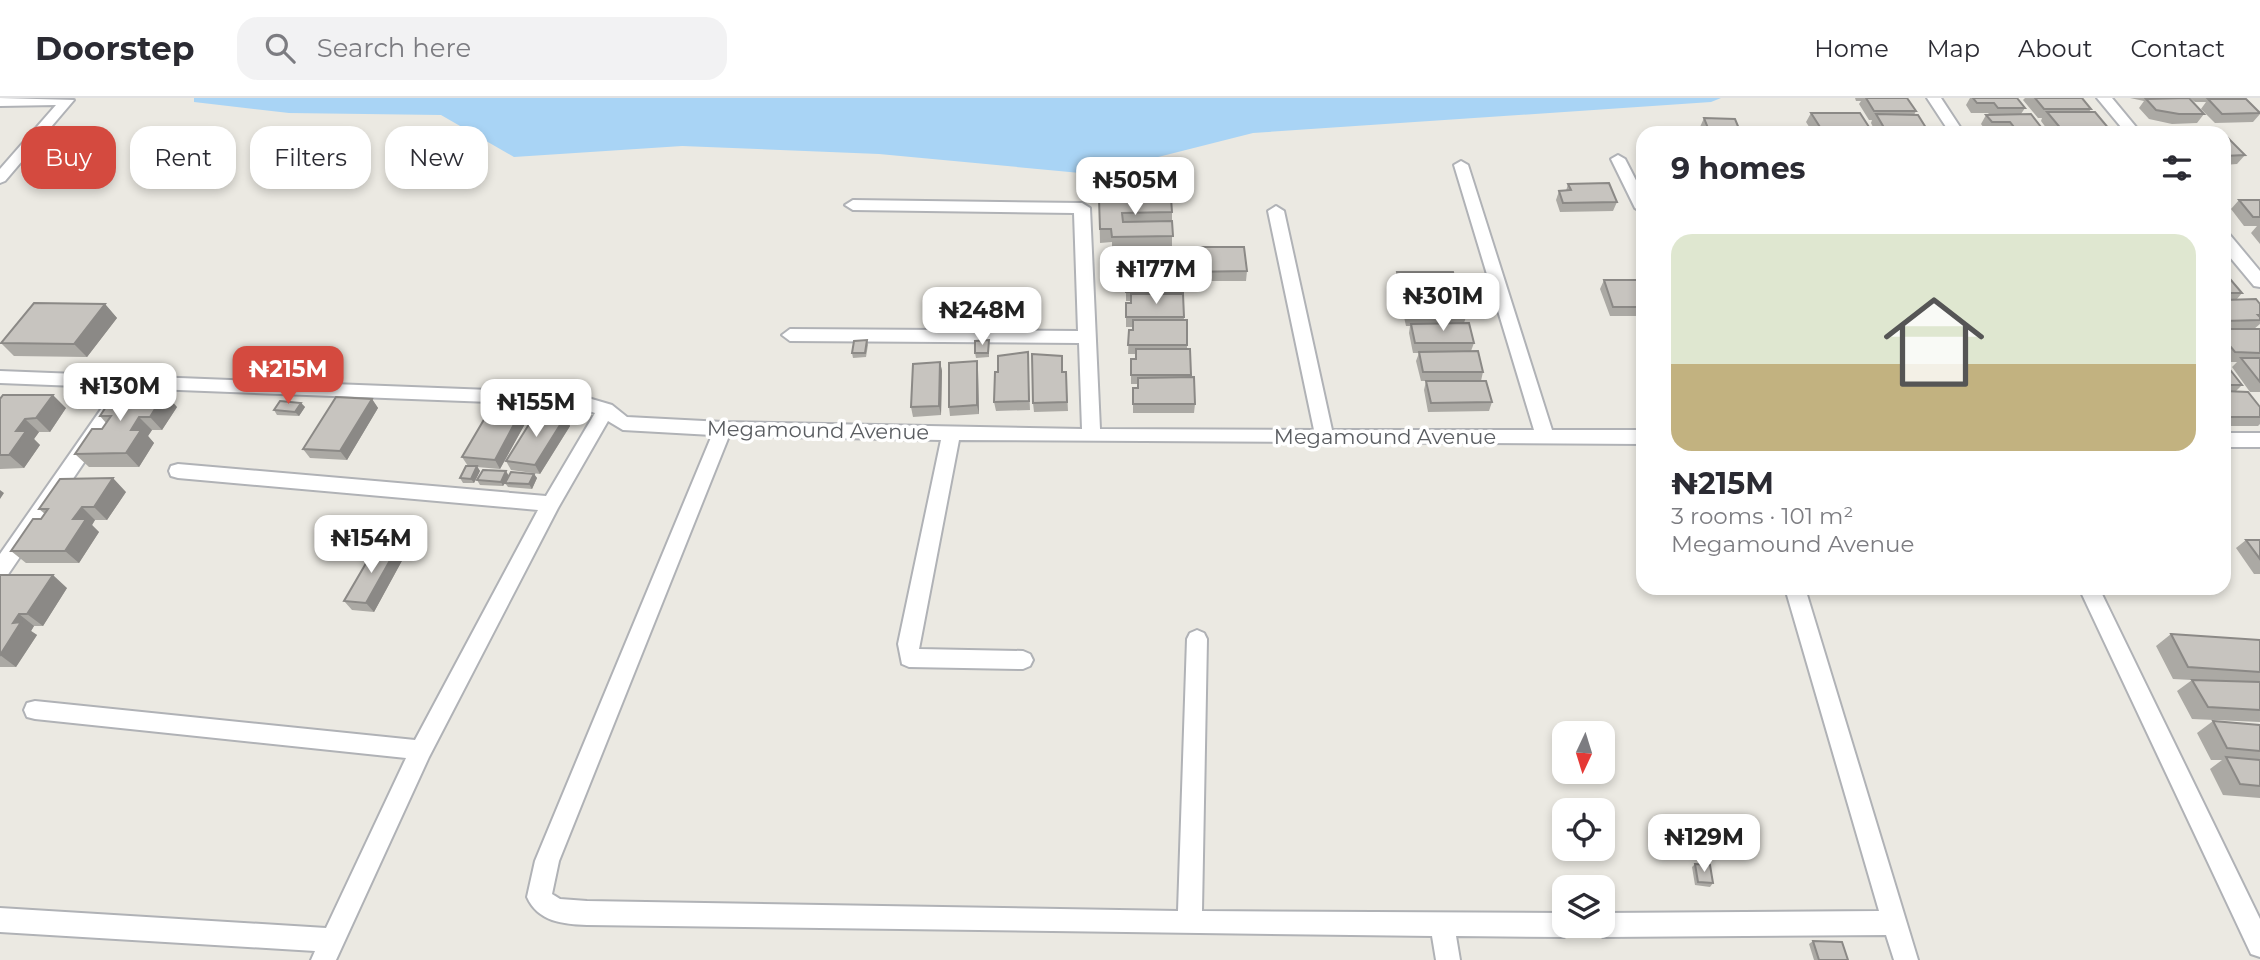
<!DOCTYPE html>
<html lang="en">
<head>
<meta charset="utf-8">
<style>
	:root { --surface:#fff; --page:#f2f2f3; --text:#2b2b33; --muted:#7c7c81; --line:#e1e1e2; --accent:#d44a3f }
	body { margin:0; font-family:Montserrat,sans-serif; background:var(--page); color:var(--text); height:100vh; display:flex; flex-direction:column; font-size:26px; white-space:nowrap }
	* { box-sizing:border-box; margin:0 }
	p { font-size:23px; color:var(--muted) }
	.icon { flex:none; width:38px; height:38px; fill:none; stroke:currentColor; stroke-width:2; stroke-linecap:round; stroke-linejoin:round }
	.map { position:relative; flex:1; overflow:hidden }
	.details { position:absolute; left:1636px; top:28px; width:595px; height:469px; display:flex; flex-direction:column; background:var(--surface); border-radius:21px; box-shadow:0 4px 10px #0003 }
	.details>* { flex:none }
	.top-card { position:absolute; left:21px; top:28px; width:665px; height:63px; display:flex; gap:14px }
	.needle { width:46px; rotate:184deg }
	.tools { position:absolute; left:1552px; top:623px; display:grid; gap:14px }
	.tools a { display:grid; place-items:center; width:63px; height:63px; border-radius:14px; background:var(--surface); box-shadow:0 4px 10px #0003; font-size:35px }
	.price { position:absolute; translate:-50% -60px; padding:0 16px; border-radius:14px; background:#fff; color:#222; font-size:23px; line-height:46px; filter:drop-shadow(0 2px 4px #0008) }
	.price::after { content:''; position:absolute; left:50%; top:42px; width:21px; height:16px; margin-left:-10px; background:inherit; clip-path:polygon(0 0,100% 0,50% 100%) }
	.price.active { background:var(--accent); color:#fff }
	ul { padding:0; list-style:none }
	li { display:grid; align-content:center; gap:14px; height:371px; padding:0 35px }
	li+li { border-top:2px solid var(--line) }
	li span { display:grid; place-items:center; height:217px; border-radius:21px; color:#555 }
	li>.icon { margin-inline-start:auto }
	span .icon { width:126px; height:126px; fill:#fffc; stroke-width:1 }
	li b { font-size:30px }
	h2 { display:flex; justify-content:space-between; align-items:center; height:84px; padding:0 35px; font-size:30px }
	.tag { padding:0 24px; border-radius:21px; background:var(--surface); box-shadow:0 4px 10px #0003; font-size:24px; line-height:63px }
	.tag.active { background:var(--accent); color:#fff }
	header { display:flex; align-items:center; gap:42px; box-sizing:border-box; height:98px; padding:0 35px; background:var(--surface); border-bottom:2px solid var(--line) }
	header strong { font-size:33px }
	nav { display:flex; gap:38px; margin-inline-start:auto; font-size:24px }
	.search { width:490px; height:63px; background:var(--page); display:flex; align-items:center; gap:18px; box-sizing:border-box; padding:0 24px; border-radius:21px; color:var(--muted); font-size:26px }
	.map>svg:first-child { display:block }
	.water { fill:#a9d4f5 }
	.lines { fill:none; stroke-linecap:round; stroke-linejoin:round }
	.street-casing { stroke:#b0b2b6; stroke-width:4 }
	.street { fill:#fff; fill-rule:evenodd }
	.wall { fill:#aba9a4 }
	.shaded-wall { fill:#8b8986 }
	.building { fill:#c7c4bf; stroke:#8b8986; stroke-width:2 }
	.labels { text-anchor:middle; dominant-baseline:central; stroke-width:7; stroke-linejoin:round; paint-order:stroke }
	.street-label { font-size:21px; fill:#5a5d61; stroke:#fff }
</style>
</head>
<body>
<header>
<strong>Doorstep</strong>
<div class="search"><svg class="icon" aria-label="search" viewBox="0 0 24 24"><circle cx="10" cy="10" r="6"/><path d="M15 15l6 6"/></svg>Search here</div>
<nav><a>Home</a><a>Map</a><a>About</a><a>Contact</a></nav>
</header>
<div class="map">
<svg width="2260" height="862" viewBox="0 0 2260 862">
	<rect width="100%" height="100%" fill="#ebe9e2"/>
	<path class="water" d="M194 0H1721L1711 4 1253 35 1091 76 879 56 682 48 514 59 441 17 289 15 194 4Z"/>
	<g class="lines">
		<g class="street-casing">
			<path id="street" d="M0 0 74 2 5 83 0 85V71L56 7 0 8Z
				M1927 0H1941L1964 35H1950Z
				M2097 0H2112L2141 35H2126Z
				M1618 57 1625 61 1643 96V115L1635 110 1611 61Z
				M1461 63 1468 67 1552 332H1643V346L959 342 919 551 1023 553 1030 556 1033 562 1030 568 1023 571 909 569 902 566 898 546 941 342 729 338 559 763 552 796 560 801 587 803 1178 813 1187 541 1190 535 1197 532 1204 535 1207 541 1202 813 1564 815V828H1576L1573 835 1564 839 1456 838 1460 862H1436L1432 838 587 827C563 826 538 824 527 799L535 763 712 337 623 332 608 323 558 410 429 659 336 862H311L315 853 0 834V810L326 830 406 660 35 621 27 619 24 612 27 605 35 603 415 642 538 412 178 380 171 378 169 373 171 368 178 366 546 398 595 315 577 309 539 306 0 285V273L539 294 578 297 612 307 627 319 723 324 1082 331 1079 245 790 243 782 237 790 231 1078 233 1074 115 853 112 845 107 853 102 1082 105 1090 110 1100 331 1314 332 1268 113 1276 108 1284 113 1332 332H1534L1454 67Z
				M2224 136 2230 137 2260 173V189L2254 188 2224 152Z
				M117 296 123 297 126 302 123 307 7 478 0 480V456L111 297Z
				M2224 335H2260V349H2224Z
				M1785 490H1805L1918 862H1894L1886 837 1603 839 1594 835 1591 828H1603V815L1879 813Z
				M2079 490H2099L2260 821V859L2251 856Z"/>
		</g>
		<use href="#street" class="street"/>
	</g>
	<path class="wall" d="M1855 0H1907L1916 13 1914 17 1928 33 1927 35H1876L1871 25 1872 22H1869L1859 6 1861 3H1856Z
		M1970 0H2017L2025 10 2021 16 2041 29 2037 35H2005L2004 33H1986L1981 26 1986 17H1990L1988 15H1971L1966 7Z
		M2025 0H2082L2091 11 2089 14 2110 32 2108 35H2050L2041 23 2042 20H2038L2023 2Z
		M2130 0H2189L2204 16 2197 25 2172 26 2149 21 2139 10 2144 3Z
		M2190 0H2234L2233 1 2260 14V16L2253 24 2215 25 2201 11 2206 4H2195Z
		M1811 15 1869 29 1866 35H1813L1806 24Z
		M1704 20 1740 33 1739 35H1703L1700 29Z
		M2224 39 2245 57 2237 66 2224 67Z
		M1568 86 1617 104 1613 113 1560 114 1556 102 1559 93H1566Z
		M1099 101 1172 114V152L1112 153V144L1100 145Z
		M2239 102H2260V146L2251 135 2257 128H2244L2231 111Z
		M1186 149 1247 173 1246 183H1188Z
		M2224 165 2229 171 2226 175 2242 195 2237 201 2260 206V226L2254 231H2260V294H2250L2232 269 2237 264H2226L2224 261Z
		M1182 171 1184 222H1187V251H1190L1191 279 1195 306 1194 315H1133V290H1138V286H1131V261H1136V256H1128L1129 232H1133V229H1126V205H1131V203H1126V194L1131 180Z
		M1397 174 1457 192 1455 200 1466 219 1464 225 1474 245 1471 253 1483 274 1481 283 1492 304 1489 313 1428 314 1424 292 1426 283H1421L1416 263 1419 255H1413L1409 235 1410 228H1406L1402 210 1404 202H1399L1395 184Z
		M1604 182H1643V218H1610L1600 191Z
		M105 206 117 220 87 259 14 258 1 245Z
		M867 242 868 247 866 259 853 260 852 255Z
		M989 242V259L976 260 975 255Z
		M1028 263 1030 312 996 313 994 304 998 274Z
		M940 264 942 273 941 317 913 319 911 309Z
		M2224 264 2242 287 2236 293 2260 309V326L2258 328H2224Z
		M978 272 979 316 950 318 949 309Z
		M1063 274H1066L1068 313 1034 314 1033 305Z
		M0 301 66 310 50 334H39L34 341 40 347 24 370 0 371Z
		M372 301 378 310 347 362 310 360 303 351Z
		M301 305 305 309 299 318 277 317 274 312Z
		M177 309 162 332H152L148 338 154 345 139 369H89L75 356 102 331 106 325 100 318Z
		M520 315 526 324 500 371 477 369 480 373 474 385H463L460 380 468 368 462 359Z
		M565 319 570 328 540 376 511 372 506 363Z
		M534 376 537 380 532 391 508 389 505 385Z
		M509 378 503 388 480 387 477 382Z
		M126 394 107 422H95L92 427 99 434 79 465H26L11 453 45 416 39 411Z
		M2246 442H2260V476H2254L2236 450Z
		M397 450 404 459 374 514 352 512 344 503Z
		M0 477 67 490 43 528H34L31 533 37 537 16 569H0Z
		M2171 536 2260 542V624L2192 621 2177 593 2192 582 2173 581 2156 548Z
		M2213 623 2260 627V700L2223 697 2210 671 2222 662H2211L2197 635Z
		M1695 766 1713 785 1710 789 1695 787 1692 769Z
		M1813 843 1848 862H1814L1809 846Z"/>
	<path class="shaded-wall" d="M105 206 117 220 87 259 74 246Z
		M977 263 978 272 979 316 977 307Z
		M940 264 942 273 941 317 939 308Z
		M165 295 177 309 162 332 150 319Z
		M53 297 66 310 50 334 36 320Z
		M372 301 378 310 347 362 340 353Z
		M301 305 305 309 299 318 295 314Z
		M520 315 526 324 500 371 495 362Z
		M139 319 152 332 148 338 154 345 139 369 126 355 131 332Z
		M565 319 570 328 540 376 535 367Z
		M25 321 39 334 34 341 40 347 24 370 9 357 16 333Z
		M477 368 480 373 474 385 471 381Z
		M506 373 509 378 503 388 501 384Z
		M534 376 537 380 532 391 529 386Z
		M113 380 126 394 107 422 94 409Z
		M0 392 4 395 0 401Z
		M82 409 95 422 92 427 99 434 79 465 65 453 73 421Z
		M397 450 404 459 374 514 366 505Z
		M53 477 67 490 43 528 27 516Z
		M19 516 34 528 31 533 37 537 16 569 0 557 13 525Z"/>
	<path class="building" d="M1866 0H1907L1916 13H1874Z
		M1973 0H2017L2025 10H1998L1994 5H1977Z
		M2035 0H2082L2091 11H2044Z
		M2189 0 2204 16H2179L2156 12 2146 1Z
		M2208 1H2246L2260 15 2222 16Z
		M2047 14H2095L2110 32H2062Z
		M1811 15H1860L1869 29H1820Z
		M1876 16 1918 17 1928 33H1886Z
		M2031 16 2041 29H2014L2010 24H1992L1986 17Z
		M1704 20 1735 21 1740 33H1733L1734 35H1710Z
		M2224 39H2227L2245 57 2224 58Z
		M1609 85 1617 104 1563 105 1559 93 1571 92 1568 86Z
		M1171 100 1172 114 1122 115 1123 124 1172 123 1173 138 1112 139 1111 131H1100L1099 101Z
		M2239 102H2260V119H2253Z
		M1186 149H1244L1247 173 1188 174Z
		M1131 171H1182L1183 194H1126V180H1131Z
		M1397 174H1453L1457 192H1401Z
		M2224 175H2225L2242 195H2224Z
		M1604 182H1643V209H1613Z
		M1131 196H1183L1184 219H1126V205H1131Z
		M1404 200H1461L1466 219H1408Z
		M2256 201 2260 206V217H2258L2260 219V222L2224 223V202Z
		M34 205 105 206 74 246 1 245Z
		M1133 222H1187V247H1128L1129 232H1133Z
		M1469 225 1474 245H1415L1411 226Z
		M2224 231H2260V255L2235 254 2224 241Z
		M867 242 865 255H852L854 243Z
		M989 242 988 255H975V243Z
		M1136 251H1190L1191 277H1131V261H1136Z
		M1478 253 1483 274H1423L1419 254Z
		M1028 254 1029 303 994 304 995 274H998V258Z
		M1032 256 1062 258V274H1066L1067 304 1033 305Z
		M2241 260H2260V284Z
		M977 263V307L949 309V265Z
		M940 264 939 308 911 309 913 266Z
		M2224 264 2242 287H2224Z
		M1194 279 1195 306H1133V290H1138V280Z
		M1426 283H1486L1492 304 1431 305Z
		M2224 293 2248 294 2260 309V319H2224Z
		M115 295H165L150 319H139L131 332H141L126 355 75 356 92 331H102L111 318H100Z
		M3 297H53L36 320 25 321 16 333H26L9 357H0V301Z
		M336 299 372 301 340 353 303 351Z
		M280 303 301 305 295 314 274 312Z
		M489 313 520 315 495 362 462 359Z
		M536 315 565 319 535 367 506 363Z
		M466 368H477L471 381 460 380Z
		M483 372 506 373 501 384 477 382Z
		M511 374 534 376 529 386 505 385Z
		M113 380 94 409H82L73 421H86L65 453H11L33 421H41L48 411H39L60 381Z
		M2246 442H2260V461Z
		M376 448 397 450 366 505 344 503Z
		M0 477H53L27 516H19L13 525 21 524 0 557Z
		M2171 536 2260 542V574L2188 569Z
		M2192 582 2260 584V612L2208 609Z
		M2213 623 2260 627V653L2227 650Z
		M2226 659 2260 662V688L2240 686Z
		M1695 766 1710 767 1713 785 1698 784Z
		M1813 843 1842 844 1848 862H1819Z"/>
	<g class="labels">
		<g class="street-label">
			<text transform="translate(818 332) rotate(1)">Megamound Avenue</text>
			<text x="1385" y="338">Megamound Avenue</text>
		</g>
	</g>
</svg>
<div class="tools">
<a><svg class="needle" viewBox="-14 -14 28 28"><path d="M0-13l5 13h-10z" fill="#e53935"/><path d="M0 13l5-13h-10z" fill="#7c7c81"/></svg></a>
<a><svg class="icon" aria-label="locate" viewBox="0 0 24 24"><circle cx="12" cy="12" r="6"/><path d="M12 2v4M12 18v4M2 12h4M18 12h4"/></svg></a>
<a><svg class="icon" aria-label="layers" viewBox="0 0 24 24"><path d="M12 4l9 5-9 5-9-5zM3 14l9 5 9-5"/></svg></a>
</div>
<b class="price" style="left:1135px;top:119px">₦505M</b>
<b class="price" style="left:1156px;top:208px">₦177M</b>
<b class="price" style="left:1443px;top:235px">₦301M</b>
<b class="price" style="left:982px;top:249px">₦248M</b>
<b class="price active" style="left:288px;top:308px">₦215M</b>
<b class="price" style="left:120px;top:325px">₦130M</b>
<b class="price" style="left:536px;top:341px">₦155M</b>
<b class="price" style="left:371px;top:477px">₦154M</b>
<b class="price" style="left:1704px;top:776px">₦129M</b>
<div class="top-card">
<a class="tag active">Buy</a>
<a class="tag">Rent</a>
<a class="tag">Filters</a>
<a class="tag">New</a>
</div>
<section class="details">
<h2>9 homes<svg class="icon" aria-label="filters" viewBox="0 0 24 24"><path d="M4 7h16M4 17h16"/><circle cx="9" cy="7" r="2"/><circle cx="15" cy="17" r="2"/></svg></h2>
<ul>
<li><span style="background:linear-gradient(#dfe7d0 60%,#c2b280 0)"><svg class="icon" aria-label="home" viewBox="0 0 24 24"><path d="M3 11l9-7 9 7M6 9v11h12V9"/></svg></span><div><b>₦215M</b><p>3 rooms · 101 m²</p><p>Megamound Avenue</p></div></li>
</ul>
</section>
</div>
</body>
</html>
